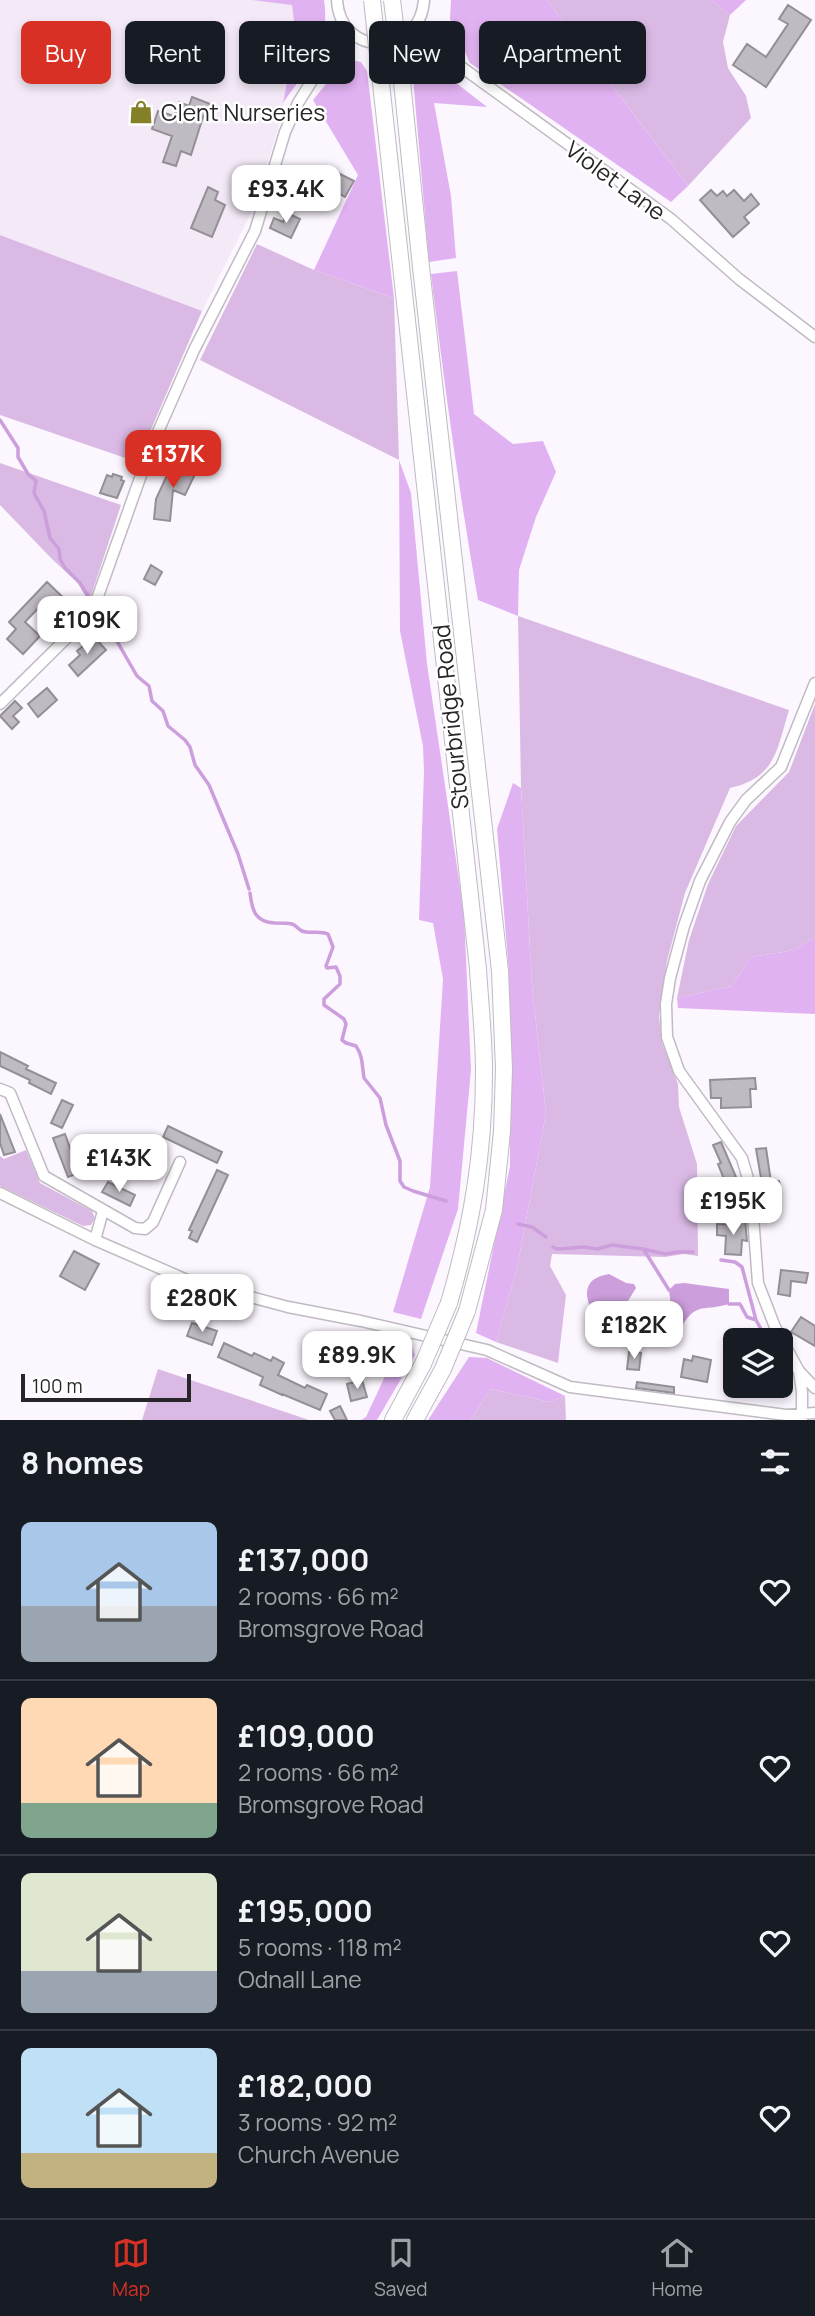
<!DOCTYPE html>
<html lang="en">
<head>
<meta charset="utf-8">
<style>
	:root { --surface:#171b24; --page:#242831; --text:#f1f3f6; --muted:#9ea1a6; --line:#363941; --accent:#d93025 }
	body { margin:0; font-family:Manrope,sans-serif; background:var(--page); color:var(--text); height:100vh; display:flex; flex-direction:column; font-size:26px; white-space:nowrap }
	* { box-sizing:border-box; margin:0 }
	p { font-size:23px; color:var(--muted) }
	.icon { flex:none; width:38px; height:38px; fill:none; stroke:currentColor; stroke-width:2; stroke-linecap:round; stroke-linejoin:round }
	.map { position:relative; height:1420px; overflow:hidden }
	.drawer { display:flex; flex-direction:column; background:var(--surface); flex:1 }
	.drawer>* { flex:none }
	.guide { position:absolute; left:21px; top:21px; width:774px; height:63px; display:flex; gap:14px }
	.buttons { position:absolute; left:723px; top:1328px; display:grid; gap:14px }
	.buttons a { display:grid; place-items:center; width:70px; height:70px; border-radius:10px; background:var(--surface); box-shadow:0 4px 10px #0003; font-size:35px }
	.scale { position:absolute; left:21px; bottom:18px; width:170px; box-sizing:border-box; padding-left:7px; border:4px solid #272528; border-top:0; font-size:19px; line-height:24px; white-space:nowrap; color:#272528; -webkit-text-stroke:5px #fff; paint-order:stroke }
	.price { position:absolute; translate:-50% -60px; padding:0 16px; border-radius:14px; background:#fff; color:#222; font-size:23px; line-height:46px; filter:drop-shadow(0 2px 4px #0008) }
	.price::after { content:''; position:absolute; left:50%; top:42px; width:21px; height:16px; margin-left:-10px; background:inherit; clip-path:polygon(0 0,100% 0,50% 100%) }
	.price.on { background:var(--accent); color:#fff }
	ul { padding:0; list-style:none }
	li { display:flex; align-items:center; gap:21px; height:175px; padding:0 21px }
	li+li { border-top:2px solid var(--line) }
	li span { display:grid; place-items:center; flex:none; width:196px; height:140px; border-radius:10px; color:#555 }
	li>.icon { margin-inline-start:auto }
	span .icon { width:84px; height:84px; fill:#fffc; stroke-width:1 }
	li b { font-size:30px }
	h2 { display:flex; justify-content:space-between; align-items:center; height:84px; padding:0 21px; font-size:30px }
	.pill { padding:0 24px; border-radius:10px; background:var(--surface); box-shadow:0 4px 10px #0003; font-size:24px; line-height:63px }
	.pill.on { background:var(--accent); color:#fff }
	.tab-bar { display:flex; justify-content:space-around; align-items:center; height:98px; border-top:2px solid var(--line); background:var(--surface); font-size:19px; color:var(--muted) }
	.tab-bar a { display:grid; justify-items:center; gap:4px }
	.tab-bar .on { color:var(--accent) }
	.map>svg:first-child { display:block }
	.built { fill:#f3e9f7 }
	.green { fill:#dabae5 }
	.forest { fill:#e1b2f1 }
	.water { fill:#cc9edc }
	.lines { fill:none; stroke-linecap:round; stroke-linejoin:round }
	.stream { stroke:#cc9edc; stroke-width:3.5 }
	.building { fill:#c0bac2; stroke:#948f96; stroke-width:2 }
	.minor-casing { stroke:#c0bbc2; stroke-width:13 }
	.highway-casing { stroke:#c0bbc2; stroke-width:18 }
	.minor { stroke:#fff; stroke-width:10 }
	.highway { stroke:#fff; stroke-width:16 }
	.highway-bridge-casing { stroke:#c0bbc2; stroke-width:18; stroke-linecap:butt }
	.highway-bridge { stroke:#fff; stroke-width:16 }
	.labels { text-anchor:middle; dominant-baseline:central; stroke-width:5; stroke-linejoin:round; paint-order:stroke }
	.poi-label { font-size:23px; fill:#272528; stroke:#fff; text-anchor:start }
	.street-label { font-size:23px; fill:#272528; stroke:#fff }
</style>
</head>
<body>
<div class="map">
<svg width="815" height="1420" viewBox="0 0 815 1420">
	<rect width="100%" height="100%" fill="#fcf6fe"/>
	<path class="built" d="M0 0H252L292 4 296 37 280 122 255 205 202 311 0 235Z"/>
	<path class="green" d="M547 0H711L730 15 723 42 728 68 746 96 751 118 688 186Z
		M0 235 202 311 137 462 0 415Z
		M257 244 314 270 394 298 399 460 200 360Z
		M0 463 121 505 89 602 77 582 52 559 0 505Z
		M518 616 789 710C777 749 776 778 730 788L685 893 667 961 659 1016 662 1043 678 1084 679 1107 697 1164 698 1256 684 1254 665 1257 552 1254 550 1266 566 1295 558 1363 496 1342 517 1268 546 1113 532 986 521 788Z
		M815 704V937L795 950 751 957 732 986 677 998 689 940 708 884 736 826 789 772Z
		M26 1150 40 1183 92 1211 95 1218 91 1225 83 1226 0 1186V1156L4 1159Z
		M158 1369 309 1420H142Z
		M491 1389 550 1402 565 1396 566 1420H470Z"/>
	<path class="forest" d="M252 0H324C331 45 307 69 283 103L296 37 292 5Z
		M451 0H547L688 186 671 202 470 63 450 19Z
		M711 0H746L730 15Z
		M413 55 428 61 487 107 434 103 451 196 456 258 429 262 413 78Z
		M346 59 361 62 367 71 394 298 314 270 358 175 313 100Z
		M457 271 474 414 513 444 543 441 556 472 536 517 519 570 518 616 478 600C459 492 444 383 431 274Z
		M399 460 411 493 427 664 464 914 471 1070 458 1209 421 1319 393 1312 430 1187 443 979 433 923 419 920 424 771 423 746 400 631Z
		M513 783 521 788 532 986 546 1113 517 1268 496 1342 476 1333 510 1166 509 972 497 829Z
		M815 937V1014L678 1008 677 998 732 986 751 957 795 950Z
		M341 1334 411 1344 415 1355 377 1420H361L366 1417 387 1372 331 1349Z
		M469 1357 487 1358 565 1396 550 1402 491 1389 470 1420H428Z"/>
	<path class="water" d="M609 1274 626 1283 634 1284 636 1288 618 1317 597 1316 593 1314C583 1293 584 1278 609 1274Z
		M684 1283 729 1289V1304C700 1312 696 1301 679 1331L674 1329 669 1290 675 1284Z"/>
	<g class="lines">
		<path class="stream" d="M0 420 18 448V457L28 474 36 481 34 493 44 511 50 538 59 549 60 559 65 568 80 583 88 596
			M103 617 137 676 149 686 152 701 163 711 168 726 185 740 190 747 195 765 209 785 238 854 249 889
			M250 893C252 909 254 922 275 923 280 923 287 923 292 924 298 926 299 932 306 932 314 933 321 931 328 934L333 947 326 966 327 968 336 967 340 976V984L324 999V1005L344 1019 346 1024 342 1040 346 1043 356 1046C363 1056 362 1066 364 1078L380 1098 386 1125 400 1161V1181L404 1187 413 1191 446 1201
			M518 1224 532 1227 546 1237
			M553 1247 557 1249 584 1247 597 1249 612 1245 643 1249 665 1254 677 1252H693
			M644 1250 669 1290
			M721 1260 735 1262 742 1267 756 1320 767 1340
			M729 1304H740L747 1317 756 1320"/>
	</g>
	<path class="building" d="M788 5 811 20 766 87 733 65 747 44 766 57 788 24 779 19Z
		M192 97 218 107 203 117 191 155 181 151 176 166 163 162 172 136 152 129 158 111 174 116 179 102 189 106Z
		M334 171 354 181 345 197 326 186Z
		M208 187 218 192 215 200 225 205 212 237 191 228Z
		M711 190 717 196 723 191 727 196 734 190 744 201 751 194 759 204 744 217 749 223 733 237 700 200Z
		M287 213 300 219 291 238 270 228 274 218 283 222Z
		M179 461 197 470 185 495 173 490 170 521 154 519 156 499 168 473 172 475Z
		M113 474 122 477 121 480 124 481 117 498 100 493 107 475 112 477Z
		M151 565 162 572 155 585 144 579Z
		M47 582 72 606 75 603 82 611 52 640 44 633 66 612 49 597 25 622 40 636 23 654 7 639 16 629 9 622Z
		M96 639 106 650 78 676 69 665 80 655 77 651 88 642 90 644Z
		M47 688 57 700 38 717 28 704Z
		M15 701 22 708 13 716 19 722 12 729 0 716Z
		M0 1052 28 1066 26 1069 56 1083 51 1094 29 1083 30 1080 0 1066Z
		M755 1078 756 1089H750L751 1107 721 1108V1098H711L710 1080Z
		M62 1100 73 1105 62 1128 51 1123Z
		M0 1114 15 1152 4 1155 0 1143Z
		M168 1126 222 1152 217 1163 163 1137Z
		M65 1134 79 1173 68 1177 53 1138Z
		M146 1135 157 1140 144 1169 133 1164Z
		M721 1142 736 1177 728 1181 727 1178 724 1179 718 1164 721 1163 713 1145Z
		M766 1148 771 1182 779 1181 781 1192 764 1195 756 1149Z
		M217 1170 228 1175 197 1242 189 1238 192 1231 189 1230Z
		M108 1182 135 1195 130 1206 102 1192Z
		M739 1219H745L747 1241 742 1240 741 1255 725 1254 726 1236 717 1235V1224L738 1225Z
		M74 1251 99 1264 85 1290 60 1276Z
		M781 1270 808 1273 806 1283 791 1281 790 1296 778 1294Z
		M801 1317 815 1326V1346L791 1332Z
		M192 1323 217 1331 212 1345 187 1336Z
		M224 1343 252 1356 254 1353 271 1361 273 1357 284 1363 278 1375 305 1388 307 1385 327 1394 320 1410 282 1394V1395L260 1385 263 1377 218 1357Z
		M629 1352 641 1353 639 1370 627 1369Z
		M693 1356 711 1360 707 1382 681 1377 684 1359 692 1361Z
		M362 1380 367 1397 351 1401 347 1384Z
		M637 1382 674 1387V1393L636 1388Z
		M340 1406 347 1420H335L330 1411Z"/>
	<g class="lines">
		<g class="minor-casing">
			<path id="minor" d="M337 0C340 58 420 58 424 0
				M418 22 460 66 671 219 739 279 815 337
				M815 683 781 767 746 800 730 822 700 881 684 926 670 978 666 1004 667 1037 679 1071 742 1158 751 1189 758 1283 775 1327 799 1371 815 1388
				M0 704 92 613 150 450 194 350 255 231 285 132 298 103 318 71 351 32
				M0 1089 10 1093 44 1176 135 1228 145 1229 153 1222 180 1162
				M0 1193 95 1240 187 1280 288 1307 361 1321 487 1350 570 1387 786 1415 815 1413
				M95 1240 103 1211
				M799 1371 802 1392V1420"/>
		</g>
		<g class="highway-casing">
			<path id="highway" d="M401 72 421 267 500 971 504 1069 502 1131 494 1210 467 1311
				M380 74 478 969C480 1002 484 1037 484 1071 484 1154 472 1224 449 1303
				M393 1420 423 1364
				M415 1420 443 1369"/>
		</g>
		<use href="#minor" class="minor"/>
		<use href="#highway" class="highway"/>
		<g class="highway-bridge-casing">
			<path id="highway-bridge" d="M372 0 380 74
				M392 0 401 72
				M423 1364 449 1303
				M443 1369 467 1311"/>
		</g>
		<use href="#highway-bridge" class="highway-bridge"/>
	</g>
	<defs>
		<g id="shop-bare" transform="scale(1.89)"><path d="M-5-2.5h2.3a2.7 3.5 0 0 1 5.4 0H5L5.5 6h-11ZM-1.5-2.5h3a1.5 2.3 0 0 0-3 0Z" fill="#838028" stroke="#fff" stroke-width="2.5" paint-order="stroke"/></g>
	</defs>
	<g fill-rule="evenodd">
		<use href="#shop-bare" x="141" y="112"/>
	</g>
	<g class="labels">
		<g class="poi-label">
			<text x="161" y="112">Clent Nurseries</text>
		</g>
		<g class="street-label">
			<text transform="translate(616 180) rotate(36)">Violet Lane</text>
			<text transform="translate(450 717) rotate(-96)">Stourbridge Road</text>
		</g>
	</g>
</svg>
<div class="buttons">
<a><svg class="icon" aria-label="layers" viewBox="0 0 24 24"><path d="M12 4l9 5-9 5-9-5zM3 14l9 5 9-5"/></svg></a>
</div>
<div class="scale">100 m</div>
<b class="price" style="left:286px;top:225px">£93.4K</b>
<b class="price on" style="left:173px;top:490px">£137K</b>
<b class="price" style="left:87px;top:656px">£109K</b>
<b class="price" style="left:119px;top:1194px">£143K</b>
<b class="price" style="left:733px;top:1237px">£195K</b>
<b class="price" style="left:202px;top:1334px">£280K</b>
<b class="price" style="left:634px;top:1361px">£182K</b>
<b class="price" style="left:357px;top:1391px">£89.9K</b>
<div class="guide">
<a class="pill on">Buy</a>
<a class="pill">Rent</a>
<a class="pill">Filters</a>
<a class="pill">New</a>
<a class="pill">Apartment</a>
</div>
</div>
<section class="drawer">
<h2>8 homes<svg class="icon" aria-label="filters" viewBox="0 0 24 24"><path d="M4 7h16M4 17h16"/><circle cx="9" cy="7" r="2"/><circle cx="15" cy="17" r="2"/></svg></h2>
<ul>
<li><span style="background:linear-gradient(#a9c7e8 60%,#9aa5b1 0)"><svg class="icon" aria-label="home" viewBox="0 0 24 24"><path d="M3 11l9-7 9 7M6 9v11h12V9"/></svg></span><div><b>£137,000</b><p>2 rooms · 66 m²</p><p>Bromsgrove Road</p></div><svg class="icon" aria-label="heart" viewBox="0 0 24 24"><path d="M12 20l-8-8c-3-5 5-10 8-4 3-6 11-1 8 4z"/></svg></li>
<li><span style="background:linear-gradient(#ffd9b3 75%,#7fa58c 0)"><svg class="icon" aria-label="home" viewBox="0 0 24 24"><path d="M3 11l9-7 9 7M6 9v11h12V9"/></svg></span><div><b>£109,000</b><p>2 rooms · 66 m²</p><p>Bromsgrove Road</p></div><svg class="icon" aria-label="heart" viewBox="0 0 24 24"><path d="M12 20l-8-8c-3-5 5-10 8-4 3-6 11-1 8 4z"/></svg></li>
<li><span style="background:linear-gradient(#dfe7d0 70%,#9aa5b1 0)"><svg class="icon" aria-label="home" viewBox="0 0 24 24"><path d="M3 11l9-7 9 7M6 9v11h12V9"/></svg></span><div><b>£195,000</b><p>5 rooms · 118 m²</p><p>Odnall Lane</p></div><svg class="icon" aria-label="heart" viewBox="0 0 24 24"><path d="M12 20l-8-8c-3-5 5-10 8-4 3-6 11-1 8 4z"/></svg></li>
<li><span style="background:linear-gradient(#bfe0f5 75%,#c2b280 0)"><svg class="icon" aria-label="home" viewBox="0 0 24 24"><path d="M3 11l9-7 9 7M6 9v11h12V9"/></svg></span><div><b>£182,000</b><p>3 rooms · 92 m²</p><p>Church Avenue</p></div><svg class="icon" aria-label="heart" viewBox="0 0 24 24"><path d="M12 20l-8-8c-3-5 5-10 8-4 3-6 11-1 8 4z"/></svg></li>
</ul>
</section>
<nav class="tab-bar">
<a class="on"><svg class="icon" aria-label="map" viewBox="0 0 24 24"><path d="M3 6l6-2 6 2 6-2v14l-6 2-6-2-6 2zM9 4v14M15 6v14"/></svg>Map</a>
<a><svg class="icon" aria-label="saved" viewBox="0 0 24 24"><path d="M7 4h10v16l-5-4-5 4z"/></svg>Saved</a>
<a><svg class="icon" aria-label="home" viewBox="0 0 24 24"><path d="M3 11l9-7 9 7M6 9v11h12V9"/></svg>Home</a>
</nav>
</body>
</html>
